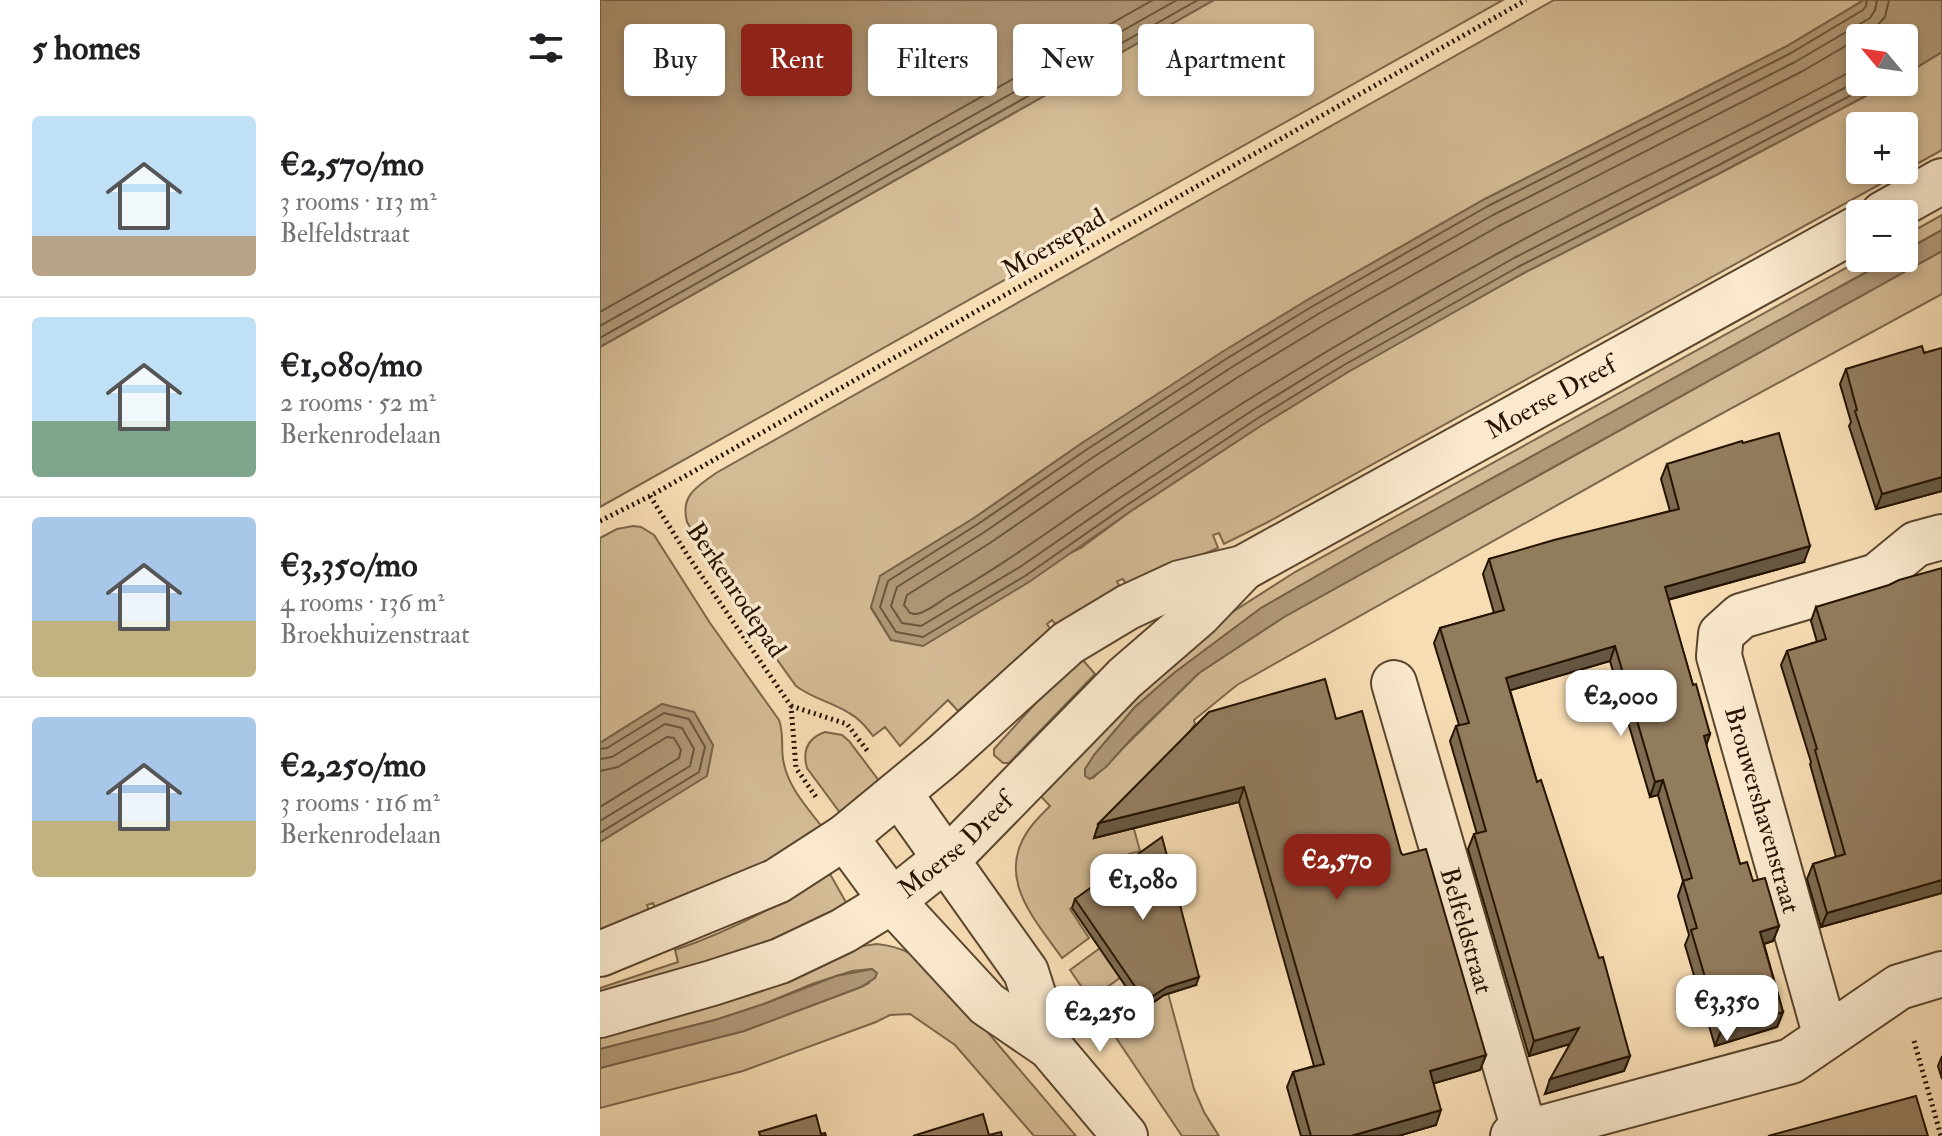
<!DOCTYPE html>
<html lang="en">
<head>
<meta charset="utf-8">
<style>
	:root { --surface:#fff; --page:#f6f6f6; --text:#202124; --muted:#757577; --line:#e0e0e0; --accent:#8f2418 }
	body { margin:0; font-family:"IM FELL Double Pica",serif; background:var(--page); color:var(--text); height:100vh; display:flex; flex-direction:column; font-size:30px; white-space:nowrap }
	* { box-sizing:border-box; margin:0 }
	p { font-size:26px; color:var(--muted) }
	.icon { flex:none; width:44px; height:44px; fill:none; stroke:currentColor; stroke-width:2; stroke-linecap:round; stroke-linejoin:round }
	.map { position:relative; flex:1; overflow:hidden }
	.panel { display:flex; flex-direction:column; background:var(--surface); width:600px }
	.panel>* { flex:none }
	.top-card { position:absolute; left:24px; top:24px; width:760px; height:72px; display:flex; gap:16px }
	.needle { width:52px; rotate:299deg }
	.tools { position:absolute; left:1246px; top:24px; display:grid; gap:16px }
	.tools a { display:grid; place-items:center; width:72px; height:72px; border-radius:8px; background:var(--surface); box-shadow:0 4px 12px #0003; font-size:40px }
	.price { position:absolute; translate:-50% -68px; padding:0 18px; border-radius:16px; background:#fff; color:#222; font-size:26px; line-height:52px; filter:drop-shadow(0 2px 4px #0008) }
	.price::after { content:''; position:absolute; left:50%; top:48px; width:24px; height:18px; margin-left:-12px; background:inherit; clip-path:polygon(0 0,100% 0,50% 100%) }
	.price.current { background:var(--accent); color:#fff }
	ul { padding:0; list-style:none }
	li { display:flex; align-items:center; gap:24px; height:200px; padding:0 32px }
	li+li { border-top:2px solid var(--line) }
	li span { display:grid; place-items:center; flex:none; width:224px; height:160px; border-radius:8px; color:#555 }
	li>.icon { margin-inline-start:auto }
	span .icon { width:96px; height:96px; fill:#fffc; stroke-width:1 }
	li b { font-size:34px }
	h2 { display:flex; justify-content:space-between; align-items:center; height:96px; padding:0 32px; font-size:34px }
	.chip { padding:0 28px; border-radius:8px; background:var(--surface); box-shadow:0 4px 12px #0003; font-size:28px; line-height:72px }
	.chip.current { background:var(--accent); color:#fff }
	main { display:flex; flex:1; min-height:0 }
	.map>svg:first-child { display:block }
	.green { fill:#d3bb95; stroke:#7c674a; stroke-width:2; fill-rule:evenodd }
	.water { fill:#b09877; stroke:#786347; stroke-width:2 }
	.lines { fill:none; stroke-linecap:round; stroke-linejoin:round }
	.shore { stroke:#6a563c; stroke-width:2 }
	.minor-casing { stroke:#5a462d; stroke-width:48 }
	.tertiary-casing { stroke:#5a462d; stroke-width:48 }
	.path { stroke:#251300; stroke-width:5; stroke-dasharray:2 4; stroke-linecap:butt }
	.minor { stroke:#fae9ce; stroke-width:44 }
	.tertiary { stroke:#fae9ce; stroke-width:44 }
	.wall { fill:#7e6b51; stroke:#251300; stroke-width:2 }
	.shaded-wall { fill:#665742; stroke:#251300; stroke-width:2 }
	.building { fill:#927c5e; stroke:#251300; stroke-width:2 }
	.labels { text-anchor:middle; dominant-baseline:central; stroke-width:7; stroke-linejoin:round; paint-order:stroke }
	.street-label { font-size:26px; fill:#251300; stroke:#fae9ce }
</style>
</head>
<body>
<main>
<section class="panel">
<h2>5 homes<svg class="icon" aria-label="filters" viewBox="0 0 24 24"><path d="M4 7h16M4 17h16"/><circle cx="9" cy="7" r="2"/><circle cx="15" cy="17" r="2"/></svg></h2>
<ul>
<li><span style="background:linear-gradient(#bfe0f5 75%,#b9a48a 0)"><svg class="icon" aria-label="home" viewBox="0 0 24 24"><path d="M3 11l9-7 9 7M6 9v11h12V9"/></svg></span><div><b>€2,570/mo</b><p>3 rooms · 113 m²</p><p>Belfeldstraat</p></div></li>
<li><span style="background:linear-gradient(#bfe0f5 65%,#7fa58c 0)"><svg class="icon" aria-label="home" viewBox="0 0 24 24"><path d="M3 11l9-7 9 7M6 9v11h12V9"/></svg></span><div><b>€1,080/mo</b><p>2 rooms · 52 m²</p><p>Berkenrodelaan</p></div></li>
<li><span style="background:linear-gradient(#a9c7e8 65%,#c2b280 0)"><svg class="icon" aria-label="home" viewBox="0 0 24 24"><path d="M3 11l9-7 9 7M6 9v11h12V9"/></svg></span><div><b>€3,350/mo</b><p>4 rooms · 136 m²</p><p>Broekhuizenstraat</p></div></li>
<li><span style="background:linear-gradient(#a9c7e8 65%,#c2b280 0)"><svg class="icon" aria-label="home" viewBox="0 0 24 24"><path d="M3 11l9-7 9 7M6 9v11h12V9"/></svg></span><div><b>€2,250/mo</b><p>3 rooms · 116 m²</p><p>Berkenrodelaan</p></div></li>
</ul>
</section>
<div class="map">
<svg width="1342" height="1136" viewBox="0 0 1342 1136">
	<rect width="100%" height="100%" fill="#f7ddb4"/>
	<filter id="stains"><feTurbulence type="fractalNoise" baseFrequency=".0025" numOctaves="4"/><feColorMatrix values="0 0 0 0 .2 0 0 0 0 .09 0 0 0 0 .02 0 0 0 .5 -.17"/></filter>
	<radialGradient id="worn" r=".72"><stop offset=".6" stop-color="#630" stop-opacity="0"/><stop offset="1" stop-color="#630" stop-opacity=".3"/></radialGradient>
	<path class="green" d="M614 0H903L0 507V347Z
		M954 0H1264L1187 46 885 199 709 299 482 443 374 518 281 576 271 608 291 640 481 548 531 511 662 425 748 372 835 322 922 274 1120 173 1292 82H1304V75L1342 52V150L668 522 624 544 619 533 613 535 618 548 573 567 529 590 523 579 517 581 523 593 461 631 452 620 447 624 454 635 394 680 358 711 348 700 300 746 285 727 273 736C266 727 259 718 249 713 232 702 213 699 196 686L148 619 87 522C80 495 97 487 116 473ZM1260 126H1304V170H1260Z
		M1342 215V230L1304 251V236Z
		M1342 251V294L1075 439 637 685 594 720 595 724 564 768 530 829H534L540 851 529 854 531 865 470 909 489 938 462 958C433 917 392 874 433 824 438 818 444 812 450 806L435 790 606 629 695 572 1264 258H1292L769 546 661 608 574 673 535 707 494 755V777L599 673 684 617Z
		M33 526 41 527 54 535 110 623 179 720C184 733 181 746 183 759 187 786 206 806 222 827L189 855 57 914 53 903 47 905 51 917 0 937V842L22 828 113 745 94 712 62 704 0 743V538L17 529Z
		M482 659 495 674 409 763H403L394 755V749L467 669Z
		M225 732 242 735 249 741 280 782 241 814 207 768C202 750 208 738 225 732Z
		M230 874 247 904 210 924 131 956 0 994V988L78 962 75 950C130 931 180 905 230 874Z
		M541 918 562 971 594 1089 604 1112 619 1136H582L500 1014 531 992 543 1009 537 966 490 999 470 970Z
		M277 944C305 947 317 956 338 974L476 1136H434L355 1045 310 1014 290 1015 276 1022 143 1071 0 1108V1068L144 1031 261 987 269 983 272 969 252 971 212 984 164 1004 115 1020 0 1049V1031L248 948Z"/>
	<path class="water" d="M0 0H614L0 347Z
		M1264 0H1342V52L1304 75V38H1260V82H1292L1120 173 922 274 748 372 662 425 531 511 429 582 323 646 291 640 271 607 280 576 374 518 482 443 622 352 709 299 885 199 1187 46Z
		M1342 230V251L684 617 599 673 532 738 506 767 490 779 485 776V769L494 755 535 707 574 673 661 608 769 546 1292 258H1304V251Z
		M62 704 94 712 113 745 107 776 0 842V743Z
		M272 969 277 973 275 978 261 987 144 1031 0 1068V1049L115 1020 164 1004 236 976Z"/>
	<g class="lines">
		<path class="shore" d="M1267 0 1266 6 1263 10 1191 53 888 206 713 306 626 359 486 450 378 524 288 581 280 607 296 632 323 637 425 576 527 505 658 418 744 365 918 267 1117 166 1276 82
			M1260 66C1144 132 1022 185 906 249 773 321 644 400 518 484 461 522 407 563 347 597 339 602 325 614 315 614 313 614 312 613 310 613L304 605 307 595 390 543 499 468 638 377 724 325 899 226 1201 72 1273 30 1285 17 1289 0
			M1260 80 914 258 739 357 653 410 521 497 420 567 321 626 302 623 291 606 297 587 383 533 492 458 632 367 718 314 893 215 1195 62 1270 18 1275 10 1277 0
			M0 312 553 0
			M0 326 577 0
			M0 338 598 0
			M0 749 7 748 64 713 89 719 105 747 99 772 0 833
			M0 759 12 757 65 724 82 728 94 749 90 766 0 821
			M0 771 18 767 67 737 74 738 81 750 79 758 0 807"/>
		<g class="minor-casing">
			<g id="minor">
				<path id="s1" d="M794 683 925 1133"/>
				<path d="M299 793 426 972 450 1047"/>
				<path d="M245 837 292 901 387 1004 450 1047 525 1136"/>
				<path d="M1226 1037 1119 656 1121 634 1141 616 1277 576 1316 544 1342 537"/>
				<path d="M913 1136 1191 1061 1299 987 1342 974"/>
			</g>
		</g>
		<g class="tertiary-casing">
			<g id="tertiary">
				<path d="M1283 214 1342 181"/>
				<path id="s2" d="M0 954 177 881 245 837 342 757 468 643 528 607 580 583 643 568 1260 227"/>
				<path id="s3" d="M0 1015 112 983 180 961 243 931 292 901 361 846 525 678 599 614 643 568"/>
			</g>
		</g>
		<path class="path" d="M50 496 90 559 191 706 196 768 216 797
			M0 521 50 496 926 0
			M191 706 247 724 269 753
			M1314 1041 1341 1136"/>
		<use href="#minor" class="minor"/>
		<use href="#tertiary" class="tertiary"/>
	</g>
	<path class="wall" d="M1342 348V491L1276 509 1249 426 1251 422 1240 384 1246 369 1324 353Z
		M1067 464 1204 562 1068 600 1093 685 1110 734 1106 745 1140 864 1153 881 1179 926 1173 941 1164 944 1183 1012 1177 1027 1115 1046 1085 945 1089 935 1078 896 1083 881 1058 795 1050 797 1010 661 910 690 937 782 1030 1056 1024 1071 945 1094 970 1044 929 1056 868 849 874 834H877L850 741 856 726 859 725 834 643 840 628 894 613 883 574 889 559 1070 511 1061 479Z
		M1216 607 1342 893 1221 927 1207 879 1213 864 1236 857 1210 764 1211 762 1181 665 1187 651 1217 642 1211 621Z
		M736 719 801 853 886 1055 880 1070 834 1083 836 1125 798 1136H701L687 1087 693 1072 714 1066 639 802 494 838 499 823Z
		M475 899 596 985 564 995 542 1010 472 908Z
		M1342 1056V1079L1338 1066Z"/>
	<path class="shaded-wall" d="M1342 477V491L1276 509 1282 494Z
		M1210 546 1204 562 1059 602 1065 587Z
		M1015 646 1010 661 901 693 906 678Z
		M1110 734 1105 749 1104 736Z
		M1063 780 1058 795 1050 797 1055 782Z
		M644 787 639 802 494 838 499 823Z
		M1342 880V893L1221 927 1227 913Z
		M1179 926 1173 941 1154 947 1160 932Z
		M599 977 596 985 564 995 542 1010 545 1001 567 987Z
		M1183 1012 1177 1027 1115 1046 1121 1031Z
		M979 1028 973 1043 929 1056 934 1041Z
		M886 1055 880 1070 825 1086 830 1071Z
		M1030 1056 1024 1071 945 1094 950 1079Z
		M841 1110 836 1125 798 1136H751Z"/>
	<path class="building" d="M1322 346 1324 353 1342 348V477L1282 494 1255 411 1257 410 1246 369Z
		M1179 433 1210 546 1065 587 1093 685 1096 684 1110 734 1104 736 1140 864 1147 862 1153 881 1165 878 1179 926 1160 932 1183 1012 1121 1031 1091 930 1097 928 1083 881 1092 878 1063 780 1055 782 1015 646 906 678 937 782 941 780 999 958 1003 957 1030 1056 950 1079 979 1028 934 1041 874 834 886 831 856 726 869 723 840 628 904 610 889 559 954 540 1079 509 1067 464 1142 441 1143 443Z
		M1342 568V880L1227 913 1213 864 1245 854 1215 750 1217 749 1187 651 1226 639 1216 607 1289 585 1299 580Z
		M725 679 736 719 762 711 801 853 803 855 826 849 886 1055 830 1071 841 1110 751 1136H711L693 1072 724 1064 644 787 499 823 609 712Z
		M562 837 599 977 567 987 545 1001 475 899Z
		M1316 1096 1328 1136H1168Z
		M383 1114 389 1135 401 1132 402 1136H313Z
		M216 1115 221 1134 225 1133 226 1136H160L159 1132Z"/>
	<g class="labels">
		<g class="street-label">
			<text transform="translate(454 244) rotate(-30)">Moersepad</text>
			<text stroke="none"><textPath href="#s2" startOffset="1112">Moerse Dreef</textPath></text>
			<text transform="translate(136 590) rotate(56)">Berkenrodepad</text>
			<text transform="translate(1162 810) rotate(74)">Brouwershavenstraat</text>
			<text stroke="none"><textPath href="#s3" startOffset="400">Moerse Dreef</textPath></text>
			<text stroke="none"><textPath href="#s1" startOffset="258">Belfeldstraat</textPath></text>
		</g>
	</g>
	<rect width="100%" height="100%" filter="url(#stains)"/>
	<rect width="100%" height="100%" fill="url(#worn)"/>
</svg>
<div class="tools">
<a><svg class="needle" viewBox="-14 -14 28 28"><path d="M0-13l5 13h-10z" fill="#e53935"/><path d="M0 13l5-13h-10z" fill="#757577"/></svg></a>
<a>+</a>
<a>−</a>
</div>
<b class="price" style="left:1021px;top:738px">€2,000</b>
<b class="price current" style="left:737px;top:902px">€2,570</b>
<b class="price" style="left:543px;top:922px">€1,080</b>
<b class="price" style="left:1127px;top:1043px">€3,350</b>
<b class="price" style="left:500px;top:1054px">€2,250</b>
<div class="top-card">
<a class="chip">Buy</a>
<a class="chip current">Rent</a>
<a class="chip">Filters</a>
<a class="chip">New</a>
<a class="chip">Apartment</a>
</div>
</div>
</main>
</body>
</html>
